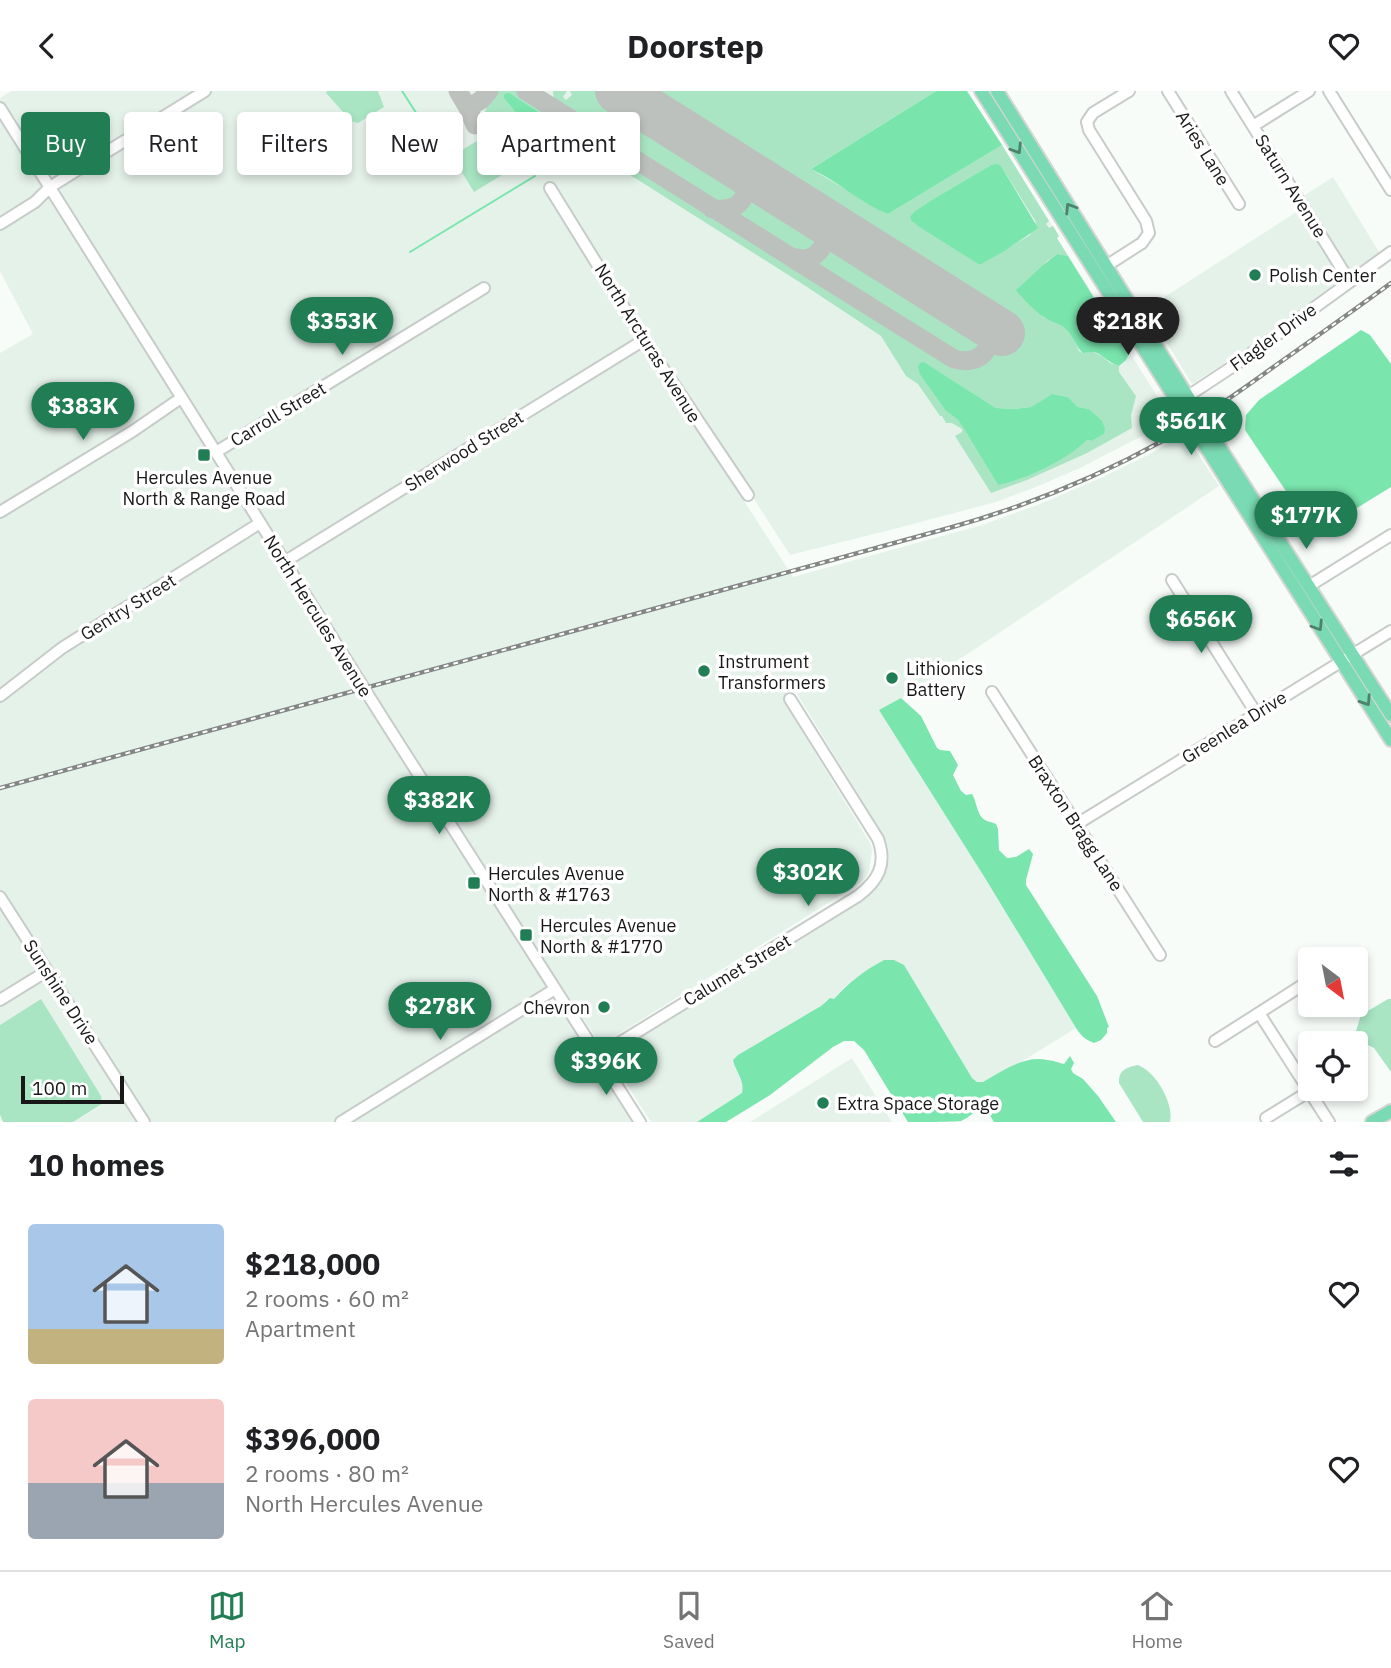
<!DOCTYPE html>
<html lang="en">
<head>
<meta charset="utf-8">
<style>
	:root { --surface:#fff; --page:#f2f2f2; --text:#202124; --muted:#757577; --line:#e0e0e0; --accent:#217e54 }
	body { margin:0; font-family:"IBM Plex Sans",sans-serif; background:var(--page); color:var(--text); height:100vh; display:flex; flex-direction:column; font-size:26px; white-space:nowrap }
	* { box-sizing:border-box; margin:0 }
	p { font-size:23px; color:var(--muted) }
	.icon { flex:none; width:38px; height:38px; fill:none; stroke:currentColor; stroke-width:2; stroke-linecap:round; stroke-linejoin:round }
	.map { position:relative; height:1031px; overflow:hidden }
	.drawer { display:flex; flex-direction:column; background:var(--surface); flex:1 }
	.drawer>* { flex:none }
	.hud { position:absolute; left:21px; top:21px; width:700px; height:63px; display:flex; gap:14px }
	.needle { width:46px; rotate:148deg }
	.buttons { position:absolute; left:1298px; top:856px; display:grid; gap:14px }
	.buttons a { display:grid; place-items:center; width:70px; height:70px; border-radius:7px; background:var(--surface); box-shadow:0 4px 10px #0003; font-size:35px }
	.scale { position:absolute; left:21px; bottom:18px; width:103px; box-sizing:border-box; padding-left:7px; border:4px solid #171817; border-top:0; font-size:19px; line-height:24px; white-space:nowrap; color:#171817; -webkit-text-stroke:5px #fff; paint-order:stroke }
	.price { position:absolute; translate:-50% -60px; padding:0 16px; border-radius:24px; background:var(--accent); color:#fff; font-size:23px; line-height:46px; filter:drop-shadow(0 2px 4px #0008) }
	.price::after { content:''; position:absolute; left:50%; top:42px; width:21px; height:16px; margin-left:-10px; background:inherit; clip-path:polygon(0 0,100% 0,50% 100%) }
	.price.current { background:#222; color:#fff }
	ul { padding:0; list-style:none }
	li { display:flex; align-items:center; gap:21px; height:175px; padding:0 28px }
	li span { display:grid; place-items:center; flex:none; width:196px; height:140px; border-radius:7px; color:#555 }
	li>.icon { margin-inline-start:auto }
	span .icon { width:84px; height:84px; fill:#fffc; stroke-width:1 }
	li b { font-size:30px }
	h2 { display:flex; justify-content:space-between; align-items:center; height:84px; padding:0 28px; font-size:30px }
	.tag { padding:0 24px; border-radius:7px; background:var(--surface); box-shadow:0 4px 10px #0003; font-size:24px; line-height:63px }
	.tag.current { background:var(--accent); color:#fff }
	header { display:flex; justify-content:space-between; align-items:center; height:91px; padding:0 28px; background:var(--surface); font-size:32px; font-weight:700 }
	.tabs { display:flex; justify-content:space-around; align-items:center; height:98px; border-top:2px solid var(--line); background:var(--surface); font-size:19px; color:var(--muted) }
	.tabs a { display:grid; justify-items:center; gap:4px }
	.tabs .current { color:var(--accent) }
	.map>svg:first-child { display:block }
	.built { fill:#e5f2ea }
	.green { fill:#a9e5c3; fill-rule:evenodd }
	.forest { fill:#79e5ad }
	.water { fill:#7ae5ad }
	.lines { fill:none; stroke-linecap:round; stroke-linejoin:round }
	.stream { stroke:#7ae5ad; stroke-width:2 }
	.taxiway { stroke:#bdc1be; stroke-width:19 }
	.runway { stroke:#bdc1be; stroke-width:46 }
	.minor-casing { stroke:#c7ccc9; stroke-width:14 }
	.major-casing { stroke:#d5d5d5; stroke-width:16 }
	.minor { stroke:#fff; stroke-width:10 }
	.major { stroke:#7adab3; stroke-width:12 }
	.rail-casing { stroke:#838684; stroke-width:4.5 }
	.rail { stroke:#fff; stroke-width:2; stroke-dasharray:5; stroke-linecap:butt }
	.oneway { stroke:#4d836d }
	.poi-dot { fill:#217e54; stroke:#fff; stroke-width:2.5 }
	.labels { text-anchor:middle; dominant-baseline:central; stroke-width:7; stroke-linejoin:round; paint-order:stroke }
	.street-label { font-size:18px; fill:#171817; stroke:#fff }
	.poi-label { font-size:18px; fill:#171817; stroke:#fff; text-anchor:start }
</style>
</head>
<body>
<header><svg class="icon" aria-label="back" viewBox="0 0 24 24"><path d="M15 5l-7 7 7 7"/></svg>Doorstep<svg class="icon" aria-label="heart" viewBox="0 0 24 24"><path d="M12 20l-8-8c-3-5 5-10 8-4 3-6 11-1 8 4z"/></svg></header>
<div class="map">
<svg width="1391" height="1031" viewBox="0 0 1391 1031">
	<rect width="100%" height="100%" fill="#f7fcf9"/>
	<path class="built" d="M11 0H197L51 91 0 10V7Z
		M212 0H327L326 2 351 30 380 3 378 0H699L811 78 967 0 1059 145 1057 147 1164 316 1144 329 1152 340 1078 378 1031 398 996 411 894 438 790 464 551 92 639 247 285 465 221 363 489 199 486 193 217 356 55 98Z
		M0 26 43 97 33 108 0 129Z
		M1333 86 1381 164 1351 185 1302 106Z
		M49 102 176 305 130 337 0 416V262L33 243 0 180V138Z
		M1301 118 1345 190 1275 240 1192 293 1146 218Z
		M644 254 793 486 982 434 1040 413 1103 386 1150 363 1185 343 1219 395 894 612 880 619 985 787 1076 937 1021 971 983 991H977L972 987 884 869 874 875 844 896 834 908 826 909 821 915 735 977 744 993 742 1002 697 1031H651L609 966 861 810 873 801 881 792 886 781 889 768 888 757 884 746 796 601 783 609 870 752 872 759 869 781 864 789 852 797 601 954 470 758 289 472Z
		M181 312 254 431 64 561 258 437 315 530H317L550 897 334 1031H149L0 799V425Z
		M0 813 42 878 0 904Z
		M46 885 140 1031H73L102 1014 101 1006 41 909 0 934V914Z
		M557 908 636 1031H349L458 963 541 916Z
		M852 967 892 1031H750Z"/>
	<path class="green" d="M327 0H378L384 16 358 32 351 30 326 2Z
		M495 0H518L955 274C960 275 966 277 972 276 990 272 1002 247 1009 232L639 0H936L811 78 888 123 1002 54 1049 130 1046 133 1049 137 1053 135 1059 145 1057 147 1068 165 1057 163 1047 170 1038 181 1017 199 1043 226 1060 232 1071 242 1079 260 1083 262 1093 261 1102 265 1110 272 1119 275V281L1136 305 1131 324 1132 337 1087 362 1027 389 991 402 955 345 962 341V338L952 332H946L942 325H940L918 293 906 285 881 245 801 192 567 44 474 101 452 65 477 50C475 31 489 16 495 0ZM511 3 562 36 564 39 539 56 521 28 505 8ZM991 74 1001 75 1036 131 1030 144 980 174 910 125 915 120 935 107ZM924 271 996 317 1013 318 1031 316 1052 303 1068 306 1078 316 1089 318 1101 330 1104 343 1092 350 1087 349 998 394 964 338 958 329 946 320Z
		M553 0H567L563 6 566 9 572 4 570 0H595L732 86C738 97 737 106 726 114L715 113 554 12Z
		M756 102 815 139 817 145 816 154 807 161 793 162 733 124 745 118Z
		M835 151 980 243C991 259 973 269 958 265L812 173 827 163Z
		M41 908 101 1005 102 1013 73 1031H3L0 1024V934Z
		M1388 908H1391V981L1374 957 1362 951 1356 940 1361 924Z
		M1138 974C1156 981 1174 1012 1170 1031H1143L1119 992C1118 979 1127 976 1138 974Z"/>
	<path class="forest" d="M936 0H967L1002 54 888 123C860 112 838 90 811 78Z
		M1057 163 1068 165 1129 263 1126 269 1119 275C1108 272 1103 263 1094 261 1090 261 1087 262 1083 262 1076 256 1074 246 1068 240 1059 231 1053 232 1044 226 1038 223 1020 205 1016 199 1030 187 1043 173 1057 163Z"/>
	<path class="water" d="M507 2 511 3 562 36 564 39 540 56 521 28 504 7V4Z
		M997 73 1001 75 1038 137 1006 159 980 174 918 135 911 129 910 125 915 120 935 107 991 74Z
		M1361 239 1370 244 1391 273V396L1339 428 1319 435 1308 433 1245 339 1246 324 1259 309Z
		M924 271 996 317 1013 318 1031 316 1052 303 1068 306 1078 316 1089 318 1102 330 1105 338 1104 343 1092 350 1087 349C1065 370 1028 387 998 394L964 338 958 329 946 320 920 283 918 276 920 272Z
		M901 607 921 625 937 657 940 659 950 660 958 674 953 684 961 700 966 704 972 703C977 711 977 725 985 729 988 731 992 731 996 733L998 738 999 759 1007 767 1016 766 1029 758 1033 763 1026 789V794L1097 905 1109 936 1107 937V942L1101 949 1094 952C1086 949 1081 945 1076 937L985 787 879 619Z
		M884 869H894L904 874 972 987 977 991H983C1003 980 1024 964 1047 969 1053 969 1059 972 1064 973L1070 965 1074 972 1071 978 1073 982 1083 988 1098 1005 1116 1031H994L986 1018C974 1018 971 1026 961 1030 953 1031 918 1031 908 1031L864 959 854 950H844L833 956 770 1004 726 1031H697L742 1002C745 989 736 982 733 969L738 964 821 915 830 907 834 908C848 892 865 879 884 869Z"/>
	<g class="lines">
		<path class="stream" d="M402 0 455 82
			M546 79 582 50
			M410 161 535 85"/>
		<path class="taxiway" d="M458 0 468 17 481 9 489 0
			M526 0 791 166C792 166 802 168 803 168 815 168 826 156 825 144 824 139 821 132 819 127
			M468 17 475 34
			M712 118C744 121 753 102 737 76
			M792 167 954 268C971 273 992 266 988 244 987 239 983 234 980 229"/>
		<path class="runway" d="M618 0 1002 242"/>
		<g class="minor-casing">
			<path id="minor" d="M1168 0 1239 113
				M1231 0 1350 191
				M1329 0 1391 99
				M0 17 382 626 640 1031
				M1253 35 1309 0
				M550 97 644 249 748 404
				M0 133 35 111 50 96 205 0
				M1106 175 1142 152 1149 142 1146 130 1089 39 1087 31 1093 22 1129 0
				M1188 305 1238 272 1391 161
				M216 361 484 197
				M0 421 133 340 181 307
				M284 471 644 249
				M1172 489 1256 622
				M1309 495 1391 444
				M992 601 1160 864
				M0 605 62 557 260 432
				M1077 733 1391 540
				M0 806 144 1031
				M0 909 47 880
				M1259 922 1301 895
				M1215 950 1259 922 1329 1031
				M598 965 858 805C879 789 887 773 878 748L790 608
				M1266 1027 1313 998
				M341 1031 555 898"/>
		</g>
		<g class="major-casing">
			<path id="major" d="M981 0 1391 649
				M997 0 1201 327 1391 624
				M1372 1031 1391 1020"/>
		</g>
		<use href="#minor" class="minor"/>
		<use href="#major" class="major"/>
		<g class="rail-casing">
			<path id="rail" d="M0 697 949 437C1024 416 1096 387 1164 349 1204 326 1242 299 1279 272 1316 246 1354 219 1391 192"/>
		</g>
		<use href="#rail" class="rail"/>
	</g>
	<defs><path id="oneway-chevron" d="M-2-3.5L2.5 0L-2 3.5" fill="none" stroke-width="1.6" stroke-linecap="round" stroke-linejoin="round" transform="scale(1.75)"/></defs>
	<g class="oneway">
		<use href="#oneway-chevron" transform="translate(1017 58) rotate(58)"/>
		<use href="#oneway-chevron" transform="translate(1070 117) rotate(-122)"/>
		<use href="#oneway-chevron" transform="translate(1318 535) rotate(58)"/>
		<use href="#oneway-chevron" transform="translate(1366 610) rotate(57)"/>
	</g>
	<g class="poi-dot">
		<circle cx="1255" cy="184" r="7"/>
		<rect x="197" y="357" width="14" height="14" rx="3.5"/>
		<circle cx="704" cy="580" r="7"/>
		<circle cx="892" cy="587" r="7"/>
		<rect x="467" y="785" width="14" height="14" rx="3.5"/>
		<rect x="519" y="837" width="14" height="14" rx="3.5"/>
		<circle cx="604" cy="916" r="7"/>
		<circle cx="823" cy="1012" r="7"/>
	</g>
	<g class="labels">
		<g class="street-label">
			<text transform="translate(1203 57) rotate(58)">Aries Lane</text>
			<text transform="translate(1291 95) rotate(58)">Saturn Avenue</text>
			<text transform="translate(1273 246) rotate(-36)">Flagler Drive</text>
			<text transform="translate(648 252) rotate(58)">North Arcturas Avenue</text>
			<text transform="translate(278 323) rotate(-31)">Carroll Street</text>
			<text transform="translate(464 360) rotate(-32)">Sherwood Street</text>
			<text transform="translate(128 516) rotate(-32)">Gentry Street</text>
			<text transform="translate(318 525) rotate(58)">North Hercules Avenue</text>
			<text transform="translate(1234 636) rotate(-32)">Greenlea Drive</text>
			<text transform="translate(1076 732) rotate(57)">Braxton Bragg Lane</text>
			<text transform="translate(737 879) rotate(-31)">Calumet Street</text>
			<text transform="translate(61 901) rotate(57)">Sunshine Drive</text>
		</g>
		<g class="poi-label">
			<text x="1269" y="184">Polish Center</text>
			<text x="204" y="386" text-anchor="middle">Hercules Avenue<tspan x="204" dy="21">North &amp; Range Road</tspan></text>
			<text x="718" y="570">Instrument<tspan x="718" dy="21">Transformers</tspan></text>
			<text x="906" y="577">Lithionics<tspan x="906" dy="21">Battery</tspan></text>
			<text x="488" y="782">Hercules Avenue<tspan x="488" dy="21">North &amp; #1763</tspan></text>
			<text x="540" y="834">Hercules Avenue<tspan x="540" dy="21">North &amp; #1770</tspan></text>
			<text x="590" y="916" text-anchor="end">Chevron</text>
			<text x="837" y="1012">Extra Space Storage</text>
		</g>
	</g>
</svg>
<div class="buttons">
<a><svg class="needle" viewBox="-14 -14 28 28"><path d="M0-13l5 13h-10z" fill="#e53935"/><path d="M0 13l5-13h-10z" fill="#757577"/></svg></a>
<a><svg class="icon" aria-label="locate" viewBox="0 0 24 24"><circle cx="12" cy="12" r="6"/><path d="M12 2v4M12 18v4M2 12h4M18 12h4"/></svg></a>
</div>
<div class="scale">100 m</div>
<b class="price" style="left:342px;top:266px">$353K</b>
<b class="price current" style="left:1128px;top:266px">$218K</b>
<b class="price" style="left:83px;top:351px">$383K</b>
<b class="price" style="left:1191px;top:366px">$561K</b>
<b class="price" style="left:1306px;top:460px">$177K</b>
<b class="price" style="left:1201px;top:564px">$656K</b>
<b class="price" style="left:439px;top:745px">$382K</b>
<b class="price" style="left:808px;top:817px">$302K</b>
<b class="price" style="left:440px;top:951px">$278K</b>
<b class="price" style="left:606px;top:1006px">$396K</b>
<div class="hud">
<a class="tag current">Buy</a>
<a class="tag">Rent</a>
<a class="tag">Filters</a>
<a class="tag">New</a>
<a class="tag">Apartment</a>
</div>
</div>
<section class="drawer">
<h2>10 homes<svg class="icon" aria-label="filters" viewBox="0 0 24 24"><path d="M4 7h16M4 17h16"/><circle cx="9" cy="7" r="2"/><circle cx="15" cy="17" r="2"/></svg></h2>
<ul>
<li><span style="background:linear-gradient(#a9c7e8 75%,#c2b280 0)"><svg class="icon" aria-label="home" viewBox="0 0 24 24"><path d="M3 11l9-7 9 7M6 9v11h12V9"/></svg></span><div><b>$218,000</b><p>2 rooms · 60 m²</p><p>Apartment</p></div><svg class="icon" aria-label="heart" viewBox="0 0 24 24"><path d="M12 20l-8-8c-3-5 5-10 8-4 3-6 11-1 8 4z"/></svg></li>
<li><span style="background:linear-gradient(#f6c9c9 60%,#9aa5b1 0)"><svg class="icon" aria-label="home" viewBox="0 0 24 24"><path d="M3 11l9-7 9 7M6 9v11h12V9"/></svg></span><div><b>$396,000</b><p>2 rooms · 80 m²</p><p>North Hercules Avenue</p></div><svg class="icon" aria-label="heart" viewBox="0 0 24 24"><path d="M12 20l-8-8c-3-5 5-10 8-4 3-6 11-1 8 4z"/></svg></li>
</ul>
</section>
<nav class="tabs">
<a class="current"><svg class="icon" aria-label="map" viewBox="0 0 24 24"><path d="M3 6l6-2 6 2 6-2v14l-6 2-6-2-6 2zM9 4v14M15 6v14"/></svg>Map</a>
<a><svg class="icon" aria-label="saved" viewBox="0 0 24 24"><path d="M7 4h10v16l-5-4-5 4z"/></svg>Saved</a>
<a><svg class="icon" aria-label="home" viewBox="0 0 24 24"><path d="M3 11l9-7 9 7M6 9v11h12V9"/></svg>Home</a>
</nav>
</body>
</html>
